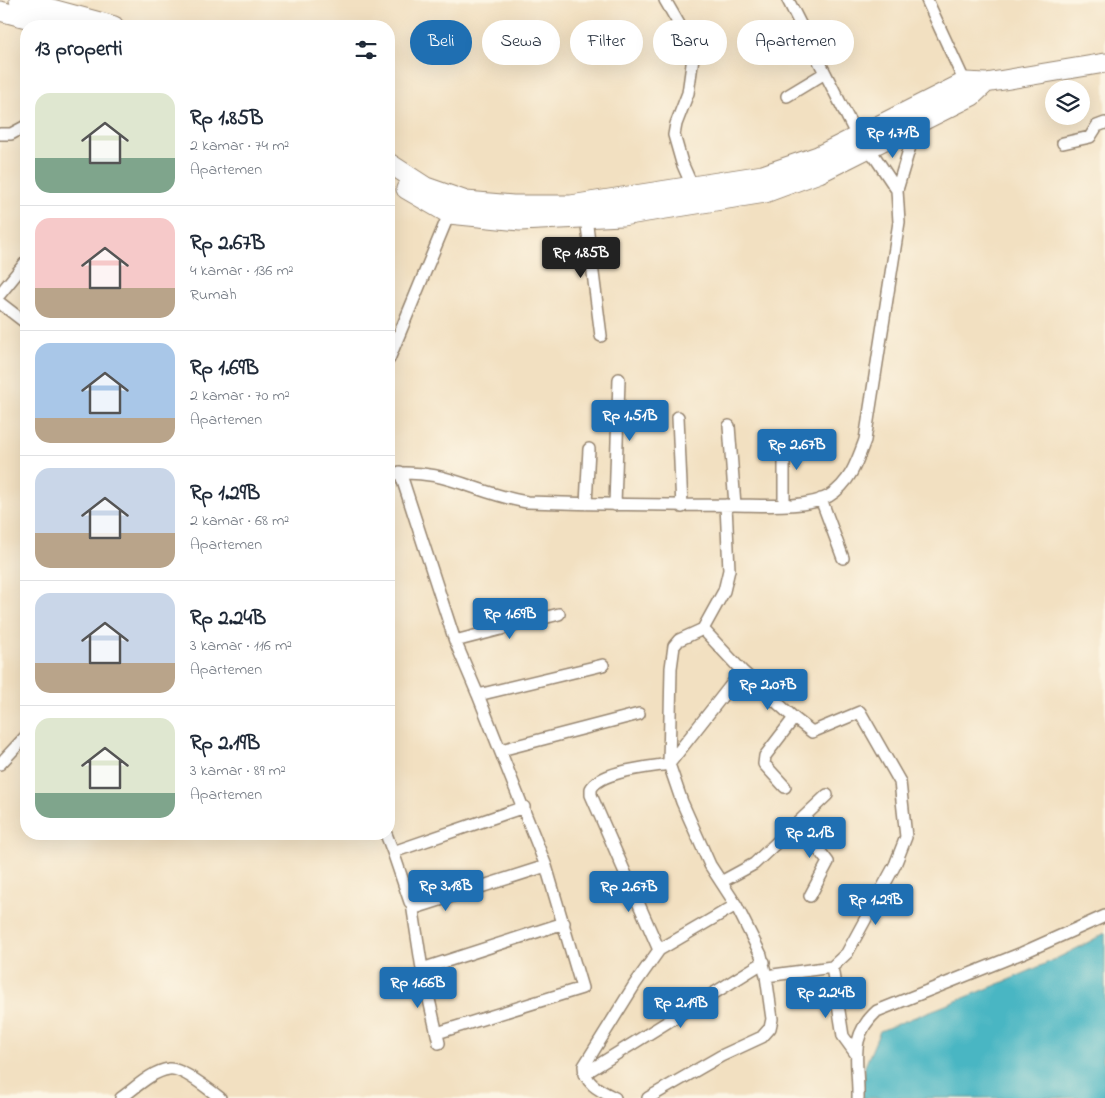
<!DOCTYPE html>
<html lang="id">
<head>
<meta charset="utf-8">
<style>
	:root { --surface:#fff; --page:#f6f6f7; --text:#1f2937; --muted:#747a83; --line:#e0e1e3; --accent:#1f6fb2 }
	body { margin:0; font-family:"Indie Flower",sans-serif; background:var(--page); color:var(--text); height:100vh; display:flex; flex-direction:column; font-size:19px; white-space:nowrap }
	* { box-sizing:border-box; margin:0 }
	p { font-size:16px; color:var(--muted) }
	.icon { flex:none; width:28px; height:28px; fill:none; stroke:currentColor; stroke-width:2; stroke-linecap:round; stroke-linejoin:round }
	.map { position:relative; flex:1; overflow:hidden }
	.side { position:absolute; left:20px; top:20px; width:375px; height:820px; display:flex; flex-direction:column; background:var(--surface); border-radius:20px; box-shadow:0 5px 20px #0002 }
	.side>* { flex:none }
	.guide { position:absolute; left:410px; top:20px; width:475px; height:45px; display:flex; gap:10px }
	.controls { position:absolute; left:1045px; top:80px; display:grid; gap:10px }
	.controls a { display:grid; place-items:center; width:45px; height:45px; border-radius:50%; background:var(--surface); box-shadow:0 5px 20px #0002; font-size:25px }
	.price { position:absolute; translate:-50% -42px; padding:0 11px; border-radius:5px; background:var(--accent); color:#fff; font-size:16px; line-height:32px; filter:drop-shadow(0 1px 2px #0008) }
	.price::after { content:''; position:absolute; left:50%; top:30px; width:15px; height:11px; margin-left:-8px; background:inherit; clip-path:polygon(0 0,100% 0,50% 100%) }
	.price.on { background:#222; color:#fff }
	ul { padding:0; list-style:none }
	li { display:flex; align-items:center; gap:15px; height:125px; padding:0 15px }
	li+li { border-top:1px solid var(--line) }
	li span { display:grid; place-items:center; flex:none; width:140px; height:100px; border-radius:15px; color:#555 }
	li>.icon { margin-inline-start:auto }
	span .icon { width:60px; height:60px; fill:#fffc; stroke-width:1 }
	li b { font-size:21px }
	h2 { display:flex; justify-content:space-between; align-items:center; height:60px; padding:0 15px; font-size:21px }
	.chip { padding:0 18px; border-radius:22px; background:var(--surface); box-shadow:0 5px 20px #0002; font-size:18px; line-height:45px }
	.chip.on { background:var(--accent); color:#fff }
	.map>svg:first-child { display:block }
	.water { fill:#49b6c3; stroke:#427070 }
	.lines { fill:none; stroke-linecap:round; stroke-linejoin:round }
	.minor-casing { stroke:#968570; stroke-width:14 }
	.trunk-casing { stroke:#968570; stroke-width:21 }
	.minor { stroke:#fff; stroke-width:11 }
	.trunk { stroke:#fff; stroke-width:19 }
</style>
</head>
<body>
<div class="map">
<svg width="1105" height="1098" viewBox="0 0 1105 1098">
	<rect width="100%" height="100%" fill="#fcf5e5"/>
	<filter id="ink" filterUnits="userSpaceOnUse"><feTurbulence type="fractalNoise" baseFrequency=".02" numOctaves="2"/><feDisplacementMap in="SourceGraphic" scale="10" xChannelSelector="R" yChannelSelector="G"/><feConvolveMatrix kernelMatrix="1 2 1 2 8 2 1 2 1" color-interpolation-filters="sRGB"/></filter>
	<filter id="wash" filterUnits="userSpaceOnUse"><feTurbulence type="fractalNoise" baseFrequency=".0096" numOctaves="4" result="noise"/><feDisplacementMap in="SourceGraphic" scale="20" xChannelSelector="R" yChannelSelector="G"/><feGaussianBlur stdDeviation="1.12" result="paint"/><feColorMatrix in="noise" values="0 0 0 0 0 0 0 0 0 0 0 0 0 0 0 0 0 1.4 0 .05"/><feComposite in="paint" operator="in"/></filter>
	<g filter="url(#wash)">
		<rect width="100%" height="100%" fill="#f2e0c1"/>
		<path class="water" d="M1105 933V1043L1102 1059 1105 1064V1098H862L865 1066 880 1031C956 1000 1034 974 1105 933Z"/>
	</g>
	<g filter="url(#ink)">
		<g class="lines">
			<g class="minor-casing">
				<path id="minor" d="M665 0 694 50 688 93 676 124 674 135 682 163 693 188
					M788 0 857 136
					M927 0 967 87
					M787 96 825 73
					M0 134H11L26 126
					M1063 143 1090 137 1097 126 1105 123
					M866 148 875 157 897 190
					M586 218 601 336
					M0 294 26 262
					M0 303 26 323
					M389 359 449 214
					M678 417 682 507
					M729 426 735 505
					M784 437V505
					M400 472 455 641 478 695 603 665
					M389 474C443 467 476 494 527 502 596 504 666 506 735 505 760 505 807 509 829 496 850 483 857 462 865 440L899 222 897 190 917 123
					M821 499 843 558
					M586 504 589 449
					M615 505 619 379
					M703 629 742 671 794 718 765 756 764 764 785 787
					M455 641 559 614
					M501 750 639 714
					M0 764 26 736
					M798 823 828 862 810 896
					M386 834 393 852 524 807
					M393 852 410 902 418 907 546 866
					M721 882 754 864 827 795
					M412 904 422 969 564 923
					M659 950 736 905
					M832 967 843 1036 856 1054
					M422 969 439 1043
					M766 976 832 967 847 953 895 865 906 837 900 782 860 712 812 732 794 718
					M437 1033 582 988 546 866 478 695
					M584 1074 764 962
					M121 1098C134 1089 152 1071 169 1069 181 1067 210 1090 220 1098
					M615 1098C601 1091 584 1084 584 1066L635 984 659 950 591 795V789C600 771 650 767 669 764L742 671
					M648 1098 721 1056 762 1037 770 1028 772 1019 766 976 761 955 736 905 710 865 682 802 669 764 671 668 674 646 679 640 703 629 724 591 729 570 726 505
					M858 1098C859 1063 847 1038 877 1011L1022 953 1105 916"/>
			</g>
			<g class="trunk-casing">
				<path id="trunk" d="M19 0 114 26
					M0 11 57 26
					M389 163 426 187 466 201 513 205H571L763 175 818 156 965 82 986 83 1105 63
					M406 189 449 214 520 221 622 216 765 193 819 173 972 96 986 83"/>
			</g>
			<use href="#minor" class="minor"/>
			<use href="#trunk" class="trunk"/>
		</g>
	</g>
</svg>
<div class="controls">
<a><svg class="icon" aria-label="layers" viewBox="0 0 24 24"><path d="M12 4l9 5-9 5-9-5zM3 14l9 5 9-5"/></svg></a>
</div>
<b class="price" style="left:893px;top:159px">Rp 1.71B</b>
<b class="price on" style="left:581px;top:279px">Rp 1.85B</b>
<b class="price" style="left:630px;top:442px">Rp 1.51B</b>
<b class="price" style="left:797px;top:471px">Rp 2.67B</b>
<b class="price" style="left:510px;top:640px">Rp 1.69B</b>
<b class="price" style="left:768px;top:711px">Rp 2.07B</b>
<b class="price" style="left:810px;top:859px">Rp 2.1B</b>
<b class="price" style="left:446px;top:912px">Rp 3.18B</b>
<b class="price" style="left:629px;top:913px">Rp 2.67B</b>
<b class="price" style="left:876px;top:926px">Rp 1.29B</b>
<b class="price" style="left:418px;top:1009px">Rp 1.66B</b>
<b class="price" style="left:826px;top:1019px">Rp 2.24B</b>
<b class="price" style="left:681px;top:1029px">Rp 2.19B</b>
<div class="guide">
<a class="chip on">Beli</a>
<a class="chip">Sewa</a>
<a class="chip">Filter</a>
<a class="chip">Baru</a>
<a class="chip">Apartemen</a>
</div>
<section class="side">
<h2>13 properti<svg class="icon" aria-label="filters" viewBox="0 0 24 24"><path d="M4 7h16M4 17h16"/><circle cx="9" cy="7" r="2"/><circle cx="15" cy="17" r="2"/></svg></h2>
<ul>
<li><span style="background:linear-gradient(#dfe7d0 65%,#7fa58c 0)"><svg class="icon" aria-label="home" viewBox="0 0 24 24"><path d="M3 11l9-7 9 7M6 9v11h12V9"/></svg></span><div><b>Rp 1.85B</b><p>2 kamar · 74 m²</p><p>Apartemen</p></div></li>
<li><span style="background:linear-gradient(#f6c9c9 70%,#b9a48a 0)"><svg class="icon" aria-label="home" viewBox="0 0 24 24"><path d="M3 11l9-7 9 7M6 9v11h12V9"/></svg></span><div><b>Rp 2.67B</b><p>4 kamar · 136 m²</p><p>Rumah</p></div></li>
<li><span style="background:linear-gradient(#a9c7e8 75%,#b9a48a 0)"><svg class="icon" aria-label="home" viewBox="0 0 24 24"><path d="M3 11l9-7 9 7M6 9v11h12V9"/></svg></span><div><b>Rp 1.69B</b><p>2 kamar · 70 m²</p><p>Apartemen</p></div></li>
<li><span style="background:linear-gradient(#c9d6e8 65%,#b9a48a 0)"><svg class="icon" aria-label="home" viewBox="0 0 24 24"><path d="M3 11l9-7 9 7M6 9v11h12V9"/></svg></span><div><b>Rp 1.29B</b><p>2 kamar · 68 m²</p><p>Apartemen</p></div></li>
<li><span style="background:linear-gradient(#c9d6e8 70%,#b9a48a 0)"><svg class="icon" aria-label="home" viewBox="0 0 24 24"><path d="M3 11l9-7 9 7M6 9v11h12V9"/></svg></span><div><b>Rp 2.24B</b><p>3 kamar · 116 m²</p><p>Apartemen</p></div></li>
<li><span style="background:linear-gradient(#dfe7d0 75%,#7fa58c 0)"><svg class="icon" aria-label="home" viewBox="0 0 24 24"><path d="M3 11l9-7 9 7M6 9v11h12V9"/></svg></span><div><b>Rp 2.19B</b><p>3 kamar · 89 m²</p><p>Apartemen</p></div></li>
</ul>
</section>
</div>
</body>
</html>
